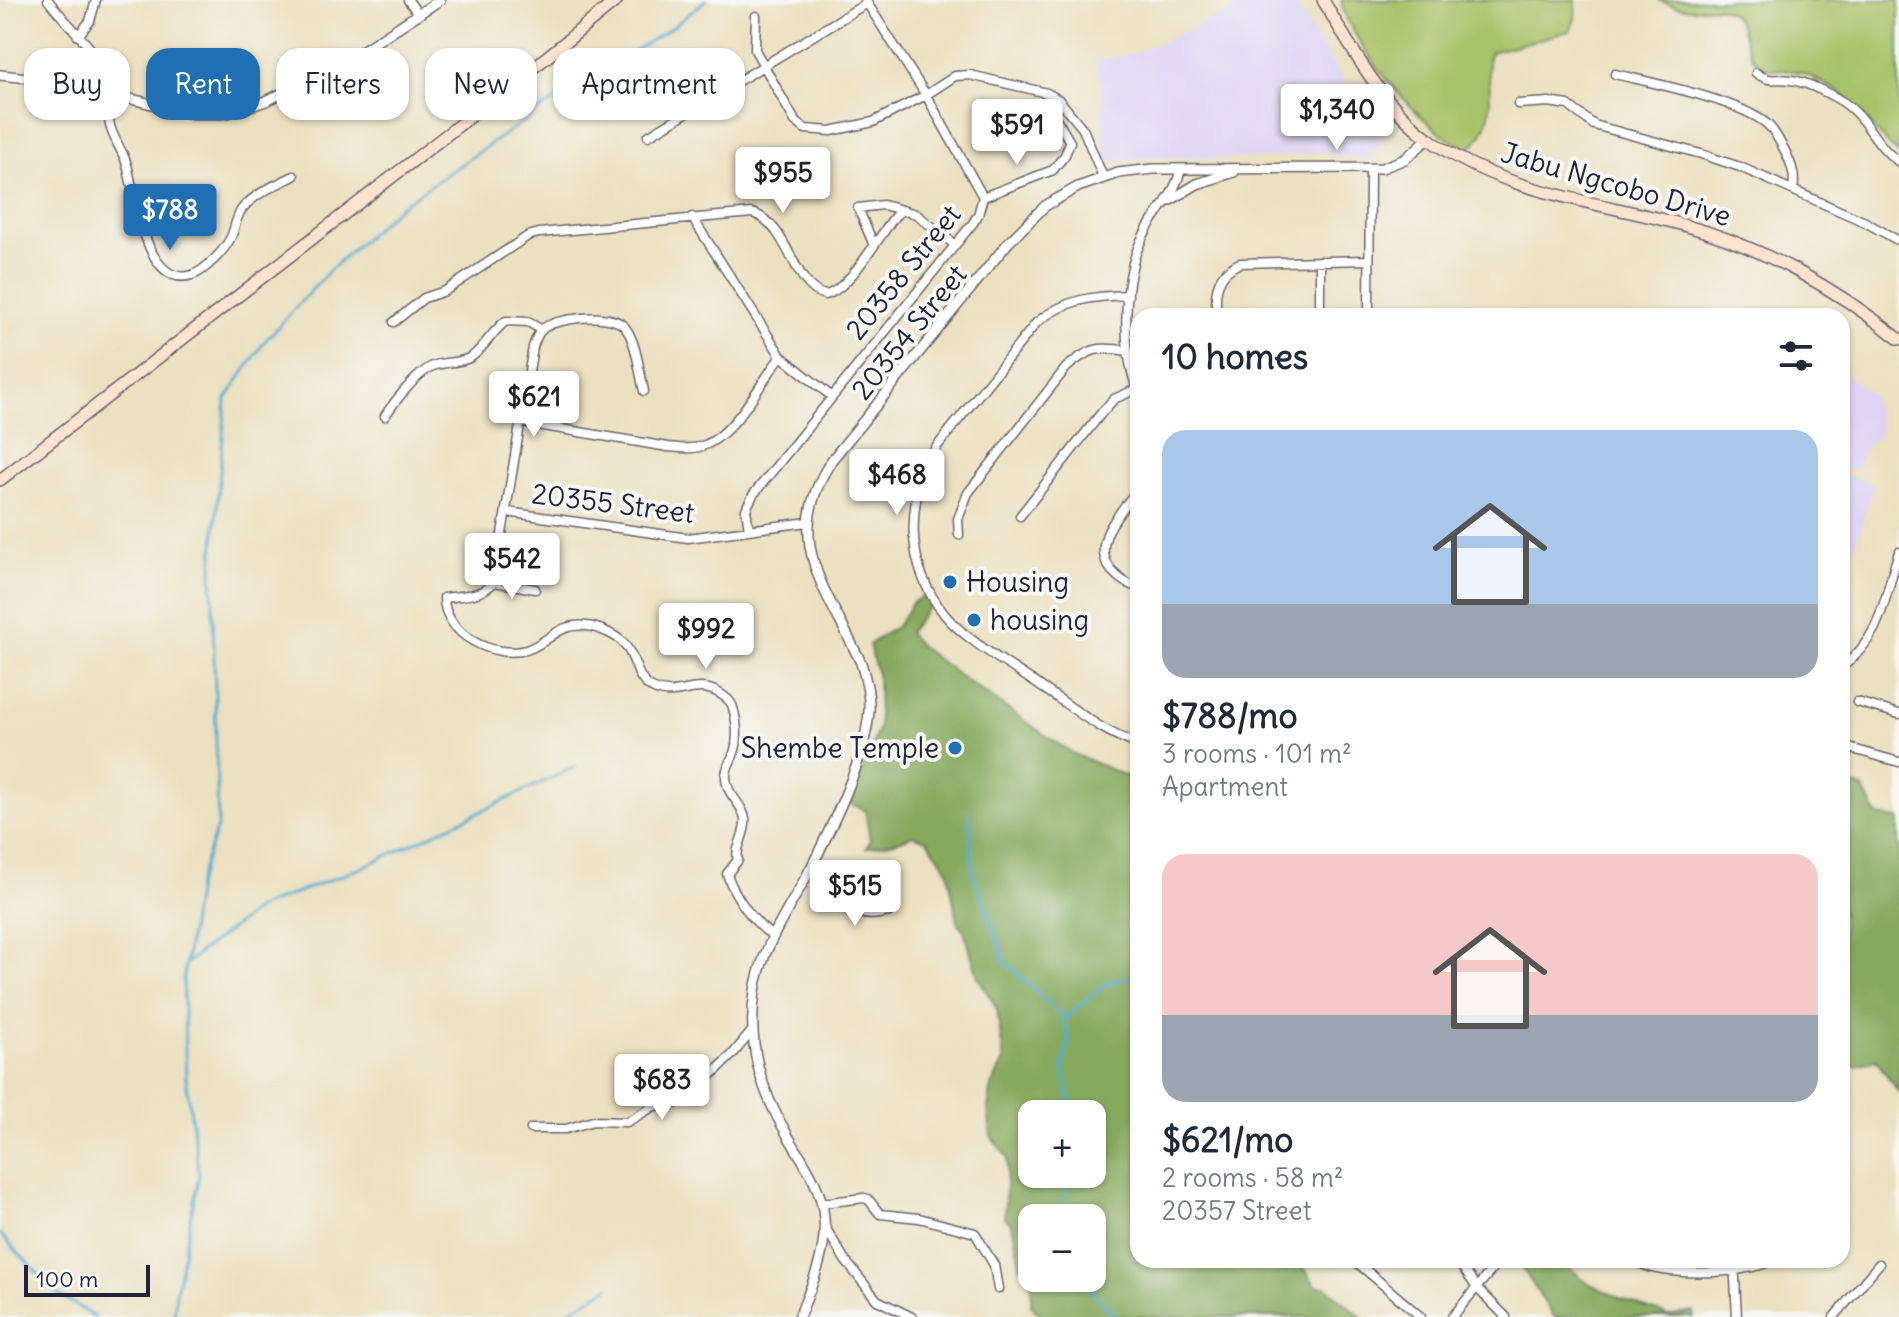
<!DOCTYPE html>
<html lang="en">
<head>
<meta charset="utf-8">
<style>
	:root { --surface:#fff; --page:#f2f2f3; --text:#1f2937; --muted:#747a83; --accent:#1f6fb2 }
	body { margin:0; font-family:Delius,sans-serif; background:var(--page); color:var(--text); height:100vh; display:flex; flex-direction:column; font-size:30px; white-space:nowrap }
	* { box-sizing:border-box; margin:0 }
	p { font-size:26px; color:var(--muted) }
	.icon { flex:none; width:44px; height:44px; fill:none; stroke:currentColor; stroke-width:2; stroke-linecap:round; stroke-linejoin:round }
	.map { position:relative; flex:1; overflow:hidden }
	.sheet { position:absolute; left:1130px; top:308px; width:720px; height:960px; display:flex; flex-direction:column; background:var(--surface); border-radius:24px; box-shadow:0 2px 6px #0004 }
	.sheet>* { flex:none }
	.guide { position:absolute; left:24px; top:48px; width:760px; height:72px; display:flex; gap:16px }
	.controls { position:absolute; left:1018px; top:1100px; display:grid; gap:16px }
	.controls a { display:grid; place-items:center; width:88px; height:88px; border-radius:16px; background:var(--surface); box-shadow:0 2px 6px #0004; font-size:40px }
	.scale { position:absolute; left:24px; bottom:20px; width:126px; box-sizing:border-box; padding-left:8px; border:4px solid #22223b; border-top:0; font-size:22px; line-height:28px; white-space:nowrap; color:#22223b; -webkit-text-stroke:6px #f6f6f2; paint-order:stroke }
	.price { position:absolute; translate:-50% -68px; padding:0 18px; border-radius:8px; background:#fff; color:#222; font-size:26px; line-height:52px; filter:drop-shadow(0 2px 4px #0008) }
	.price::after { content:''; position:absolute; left:50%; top:48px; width:24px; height:18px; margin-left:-12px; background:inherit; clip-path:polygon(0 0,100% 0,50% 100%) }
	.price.current { background:var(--accent); color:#fff }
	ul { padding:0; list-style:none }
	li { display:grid; align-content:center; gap:16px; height:424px; padding:0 32px }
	li span { display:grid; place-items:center; height:248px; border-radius:24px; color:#555 }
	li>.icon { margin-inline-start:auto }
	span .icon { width:144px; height:144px; fill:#fffc; stroke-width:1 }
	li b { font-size:34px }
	h2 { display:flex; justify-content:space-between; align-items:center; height:96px; padding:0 32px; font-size:34px }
	.chip { padding:0 28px; border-radius:24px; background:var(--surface); box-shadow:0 2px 6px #0004; font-size:28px; line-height:72px }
	.chip.current { background:var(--accent); color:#fff }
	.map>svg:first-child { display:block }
	.built { fill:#ded5f5 }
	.green { fill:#a7c369; stroke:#647252; stroke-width:2 }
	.forest { fill:#85a95d; stroke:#54664c; stroke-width:2; fill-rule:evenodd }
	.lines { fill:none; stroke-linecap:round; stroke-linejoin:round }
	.stream { stroke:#51abcf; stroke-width:3 }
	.minor-casing { stroke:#686469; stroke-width:11 }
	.tertiary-casing { stroke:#686469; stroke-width:12 }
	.secondary-casing { stroke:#686469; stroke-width:14 }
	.minor { stroke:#fff; stroke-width:8 }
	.tertiary { stroke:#fff; stroke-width:9 }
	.secondary { stroke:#fee3d1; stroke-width:11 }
	.poi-dot { fill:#1f6fb2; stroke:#f6f6f2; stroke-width:3 }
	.labels { text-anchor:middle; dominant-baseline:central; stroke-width:8; stroke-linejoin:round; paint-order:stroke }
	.street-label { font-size:28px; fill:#22223b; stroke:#f6f6f2 }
	.poi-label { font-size:28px; fill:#22223b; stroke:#f6f6f2; text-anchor:start }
</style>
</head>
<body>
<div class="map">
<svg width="1899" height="1317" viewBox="0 0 1899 1317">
	<rect width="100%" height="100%" fill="#f6f6f2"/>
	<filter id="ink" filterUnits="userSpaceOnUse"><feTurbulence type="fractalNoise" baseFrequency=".0125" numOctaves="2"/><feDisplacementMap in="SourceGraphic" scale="16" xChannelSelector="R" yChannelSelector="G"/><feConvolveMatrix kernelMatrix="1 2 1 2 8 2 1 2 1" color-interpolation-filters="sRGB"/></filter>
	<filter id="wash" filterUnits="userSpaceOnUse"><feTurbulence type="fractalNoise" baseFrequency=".006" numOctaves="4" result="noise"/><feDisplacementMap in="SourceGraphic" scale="32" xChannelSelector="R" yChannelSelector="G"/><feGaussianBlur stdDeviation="1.8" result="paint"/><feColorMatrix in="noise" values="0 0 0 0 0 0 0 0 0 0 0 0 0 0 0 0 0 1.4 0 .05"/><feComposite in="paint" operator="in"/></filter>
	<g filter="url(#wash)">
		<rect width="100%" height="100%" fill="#ebe0bf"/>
		<path class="built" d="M1256 0H1294L1359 107 1375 127 1381 144 1368 160 1319 152 1249 159 1152 157 1104 163 1102 90 1096 60 1136 53Z
			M1842 372 1873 396 1881 428 1877 438 1866 446 1855 470 1842 466Z
			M1842 473 1874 485 1842 586Z"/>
		<path class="green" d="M1341 0H1576L1575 19 1570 31 1491 52 1488 60C1489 95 1498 124 1469 149 1428 137 1348 42 1341 0Z
			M1658 0H1899V154C1872 133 1862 104 1829 86 1819 81 1806 73 1795 71 1780 68 1766 73 1755 60 1741 44 1746 17 1724 9 1714 5 1704 8 1694 9 1681 9 1670 5 1658 0Z"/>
		<path class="forest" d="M923 596 930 605 908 633 921 647 957 674 1048 737 1074 754 1138 781V1260H1299L1316 1286 1326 1287 1362 1317H1043L1031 1306 1032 1276 1092 1278V1218H1032V1271L1021 1268 1012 1225 1004 1217 1008 1158 991 1136 988 1108 992 1085 1004 1061 997 1009 978 977 964 930 957 921 948 870 927 840 912 835C900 843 882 844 866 848L870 841 865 810 850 804 879 727 878 678 869 645 898 625 912 603ZM1092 1114V1174H1032V1114Z
			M1842 782 1863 788 1878 816 1899 819V1093L1876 1060 1842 1069Z
			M1517 1260H1560L1588 1283 1622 1299 1668 1316 1694 1312V1317H1554Z"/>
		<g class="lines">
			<path class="stream" d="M969 814 973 872 1005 962 1064 1018 1069 1039 1063 1068 1073 1114
				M186 963 260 907 363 867 577 766
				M1064 1018 1107 983 1138 975
				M1065 1218 1064 1196 1070 1174
				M0 1234 59 1295 95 1317
				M1080 1278 1117 1317
				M174 1317 176 1292 199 1175 186 1078 183 980 197 886 218 824 212 569 226 399 265 341 330 270 399 207 540 110 674 26 706 0
				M559 1317 609 1287"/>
		</g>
	</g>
	<g filter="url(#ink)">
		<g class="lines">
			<g class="minor-casing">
				<path id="minor" d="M48 0C68 26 95 48 108 77 115 91 108 105 109 120 110 135 123 150 127 165 135 193 145 290 192 275 205 271 225 250 231 237 235 228 236 217 242 209 254 194 277 184 294 176
					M408 0 419 15
					M756 16 755 50 795 121 805 129 831 131 873 122 926 95 955 76 970 75 1047 93 1059 100 1083 129 1103 177
					M78 36 90 21 96 0
					M1756 73C1772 84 1774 77 1791 80 1807 82 1824 91 1838 99 1866 114 1874 145 1899 162
					M1615 74C1653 83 1738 100 1767 124 1775 131 1779 141 1784 149 1791 163 1796 175 1793 190
					M1518 104 1549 102 1568 105 1594 125 1701 154 1740 167 1865 222 1899 241
					M648 136 867 3 926 95 983 197 978 215 973 223 753 495 746 509 749 530
					M983 197 1053 170 1065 155 1070 142 1057 120
					M692 217 781 356 831 396
					M873 243 858 208 883 205 902 210
					M1128 295C1093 296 1066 299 1037 322L935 449C905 502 905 566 945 615 966 641 1015 668 1043 688 1073 708 1103 733 1138 744
					M1217 316C1214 293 1216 273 1240 263L1368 260
					M1320 316V261
					M1369 316 1370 169
					M394 322 424 298 445 291 528 236 539 233 752 213C789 223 792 287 825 295 848 291 880 235 895 216L902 210 916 214 954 244
					M644 391C639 372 637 341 624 326 610 312 555 317 541 330 537 335 535 341 533 347L494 582C481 597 463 595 444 598 444 634 493 659 526 650 549 643 558 622 587 626 598 627 619 636 625 645 638 660 634 680 654 689 678 700 694 679 719 693 724 696 730 700 732 705 737 719 739 739 734 753 731 761 726 767 726 776 726 796 743 803 745 819 747 834 734 848 738 860L727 874C734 895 754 924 773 936
					M1138 391C1121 348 1122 274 1145 233 1158 208 1173 200 1181 169
					M385 416C394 402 418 372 433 366 445 361 460 364 471 357 483 350 492 331 506 321L528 322 542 330
					M520 422 668 447C680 448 693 450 705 445 735 433 762 381 781 356
					M1138 489C1122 511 1088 543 1112 571 1119 579 1127 585 1138 587
					M507 512 688 538 808 522
					M1020 516 1103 411 1114 399 1137 389
					M959 535 958 519 968 493 1066 368C1089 348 1098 346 1128 351
					M494 582 535 589
					M1842 667C1883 637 1884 596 1899 552
					M1857 702 1899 714
					M1842 746 1899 762
					M809 870 844 888C857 913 856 919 889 912L895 895
					M531 1129H566L593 1121 627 1122 654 1106 676 1103 693 1093 733 1054 752 1031
					M822 1203 864 1198 868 1199 880 1214 919 1218 975 1233 994 1265 998 1289
					M825 1227 845 1260 877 1300 912 1317
					M1354 1260 1421 1317
					M1457 1260 1477 1288 1506 1317
					M1634 1260C1658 1278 1747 1275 1772 1260
					M1734 1260 1737 1317
					M1452 1317 1500 1260
					M1834 1317 1879 1264"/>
			</g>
			<g class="tertiary-casing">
				<path id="tertiary" d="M0 75 57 81 193 114H225L266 101 337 67 440 0
					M1169 201 1197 184 1234 172
					M799 1317C812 1285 827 1253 824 1218 822 1187 803 1161 788 1136 760 1090 747 1044 755 991 762 946 789 909 810 870 831 828 866 758 869 711 870 695 866 679 861 663 828 590 780 542 831 461L1008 243 1045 206 1078 187 1118 173 1153 169 1382 168 1405 159 1429 138"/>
			</g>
			<g class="secondary-casing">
				<path id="secondary" d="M1323 0C1352 50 1382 104 1429 139 1502 193 1595 201 1680 224 1759 245 1836 288 1899 339
					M0 480 542 61 617 0"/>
			</g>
			<use href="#minor" class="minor"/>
			<use href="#tertiary" class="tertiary"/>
			<use href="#secondary" class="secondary"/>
		</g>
	</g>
	<g class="poi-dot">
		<circle cx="950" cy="582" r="8"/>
		<circle cx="974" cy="620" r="8"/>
		<circle cx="955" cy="748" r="8"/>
	</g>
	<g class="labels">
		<g class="street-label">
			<text transform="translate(1616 184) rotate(16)">Jabu Ngcobo Drive</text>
			<text transform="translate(903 272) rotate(-51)">20358 Street</text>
			<text transform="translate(909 332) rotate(-51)">20354 Street</text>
			<text transform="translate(613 503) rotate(7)">20355 Street</text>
		</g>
		<g class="poi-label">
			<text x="966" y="582">Housing</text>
			<text x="990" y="620">housing</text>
			<text x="939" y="748" text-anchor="end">Shembe Temple</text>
		</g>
	</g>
</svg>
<div class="controls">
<a>+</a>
<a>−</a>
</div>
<div class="scale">100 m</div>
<b class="price" style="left:1337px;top:152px">$1,340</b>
<b class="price" style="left:1017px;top:167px">$591</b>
<b class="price" style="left:783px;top:215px">$955</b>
<b class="price current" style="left:170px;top:252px">$788</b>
<b class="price" style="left:534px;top:439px">$621</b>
<b class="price" style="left:897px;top:517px">$468</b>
<b class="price" style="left:512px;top:601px">$542</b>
<b class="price" style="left:706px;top:671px">$992</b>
<b class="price" style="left:855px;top:928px">$515</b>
<b class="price" style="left:662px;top:1122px">$683</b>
<div class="guide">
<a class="chip">Buy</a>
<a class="chip current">Rent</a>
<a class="chip">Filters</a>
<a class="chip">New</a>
<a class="chip">Apartment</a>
</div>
<section class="sheet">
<h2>10 homes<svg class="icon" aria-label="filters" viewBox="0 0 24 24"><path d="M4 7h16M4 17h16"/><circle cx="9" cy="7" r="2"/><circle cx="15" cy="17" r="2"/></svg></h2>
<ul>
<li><span style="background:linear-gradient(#a9c7e8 70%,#9aa5b1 0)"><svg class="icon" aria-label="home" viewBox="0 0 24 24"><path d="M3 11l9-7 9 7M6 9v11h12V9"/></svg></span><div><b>$788/mo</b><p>3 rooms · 101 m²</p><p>Apartment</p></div></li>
<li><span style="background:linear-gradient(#f6c9c9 65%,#9aa5b1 0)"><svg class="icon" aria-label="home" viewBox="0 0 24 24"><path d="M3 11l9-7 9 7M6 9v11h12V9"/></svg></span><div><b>$621/mo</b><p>2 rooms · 58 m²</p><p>20357 Street</p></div></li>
</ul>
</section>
</div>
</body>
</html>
